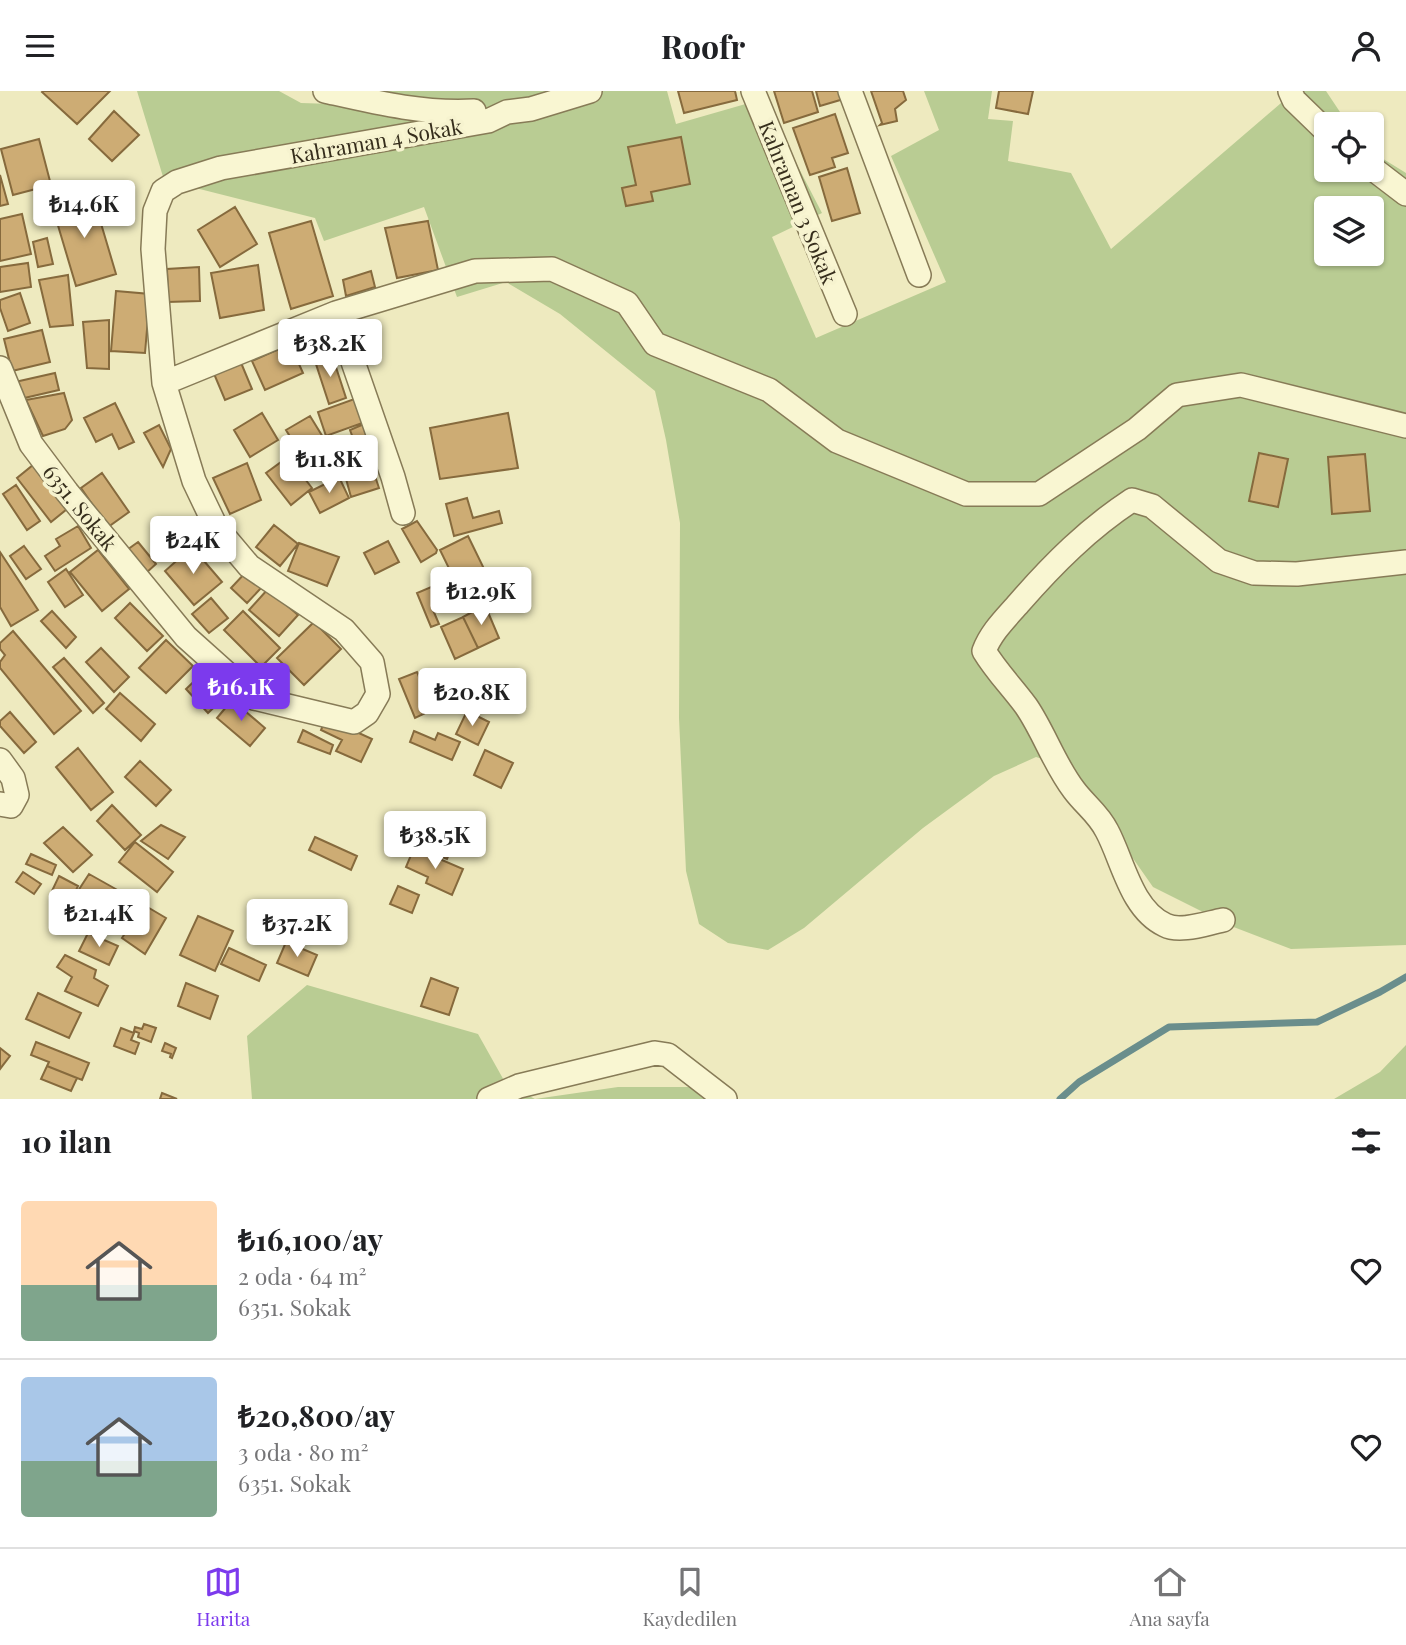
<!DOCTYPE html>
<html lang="tr">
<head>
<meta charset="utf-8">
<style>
	:root { --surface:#fff; --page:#f6f6f6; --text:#202124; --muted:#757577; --line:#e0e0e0; --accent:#7c3aed }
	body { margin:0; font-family:"Playfair Display",serif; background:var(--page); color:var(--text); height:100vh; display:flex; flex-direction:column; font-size:26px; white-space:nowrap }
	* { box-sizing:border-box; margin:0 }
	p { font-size:23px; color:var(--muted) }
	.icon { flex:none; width:38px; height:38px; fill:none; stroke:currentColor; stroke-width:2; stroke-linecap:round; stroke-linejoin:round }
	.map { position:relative; height:1008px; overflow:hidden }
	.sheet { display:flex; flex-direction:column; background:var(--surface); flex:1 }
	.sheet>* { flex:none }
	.fabs { position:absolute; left:1314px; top:21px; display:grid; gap:14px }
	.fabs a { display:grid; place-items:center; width:70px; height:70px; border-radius:7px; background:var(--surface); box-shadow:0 2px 5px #0004; font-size:35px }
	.price { position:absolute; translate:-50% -60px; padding:0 16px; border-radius:7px; background:#fff; color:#222; font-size:23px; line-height:46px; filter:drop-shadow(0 2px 4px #0008) }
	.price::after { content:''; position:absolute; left:50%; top:42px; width:21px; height:16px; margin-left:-10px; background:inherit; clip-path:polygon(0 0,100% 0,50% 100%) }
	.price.current { background:var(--accent); color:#fff }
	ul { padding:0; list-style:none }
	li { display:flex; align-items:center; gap:21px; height:175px; padding:0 21px }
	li+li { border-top:2px solid var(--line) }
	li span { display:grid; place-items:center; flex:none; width:196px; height:140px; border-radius:7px; color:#555 }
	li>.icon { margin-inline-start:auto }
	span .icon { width:84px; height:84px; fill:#fffc; stroke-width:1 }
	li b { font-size:30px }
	h2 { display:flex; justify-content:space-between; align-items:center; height:84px; padding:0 21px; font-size:30px }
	header { display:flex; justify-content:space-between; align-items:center; height:91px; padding:0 21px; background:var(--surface); font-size:32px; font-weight:700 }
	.tab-bar { display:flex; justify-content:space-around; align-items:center; height:98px; border-top:2px solid var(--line); background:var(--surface); font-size:19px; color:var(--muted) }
	.tab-bar a { display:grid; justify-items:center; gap:4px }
	.tab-bar .current { color:var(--accent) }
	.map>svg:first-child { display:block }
	.green { fill:#b9cc93; fill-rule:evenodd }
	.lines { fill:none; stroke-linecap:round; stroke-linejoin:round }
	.stream { stroke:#6a8e8c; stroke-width:7 }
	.building { fill:#cdac74; stroke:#866a3d; stroke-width:2 }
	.street-casing { stroke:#877b57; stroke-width:26 }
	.street { stroke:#f9f6d2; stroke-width:23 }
	.labels { text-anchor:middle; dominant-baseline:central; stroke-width:7; stroke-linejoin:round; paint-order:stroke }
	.street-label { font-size:21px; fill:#362e1c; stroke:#f6f3cf }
</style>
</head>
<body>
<header><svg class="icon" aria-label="menu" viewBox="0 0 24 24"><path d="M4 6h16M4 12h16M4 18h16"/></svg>Roofr<svg class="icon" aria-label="person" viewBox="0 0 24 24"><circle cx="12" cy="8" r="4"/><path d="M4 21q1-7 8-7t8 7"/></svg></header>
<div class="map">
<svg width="1406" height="1008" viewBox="0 0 1406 1008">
	<rect width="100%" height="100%" fill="#eeeabf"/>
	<path class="green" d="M137 0H279L301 12 332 13 333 0H667L676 33 763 8 822 122 772 146 816 247 946 191 891 65 939 39 924 0H992L988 28 1013 30 1008 70 1071 82 1111 158 1295 0H1326L1348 33H1326V79H1372V61L1406 82V854L1291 858 1231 835 1153 796 1069 676 1036 666 994 685 923 737 804 837 768 859 728 852 699 833 686 780 679 627 680 432 666 349 655 300 560 223 506 191 457 206 424 116 324 150 315 127 164 89ZM1326 117H1372V163H1326Z
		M307 894 478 943 506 993 535 1008 618 996H695L712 1008H252L247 945Z
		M1406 954V1008H1334L1380 981Z"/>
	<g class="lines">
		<path class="stream" d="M1060 1008 1079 991 1169 936 1317 931 1380 901 1406 886"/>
	</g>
	<path class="building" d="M43 0H110L77 33 42 1Z
		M678 0H735L737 9 684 22Z
		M774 0H812L818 21 784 32Z
		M816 0H844L847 7 820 15Z
		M871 0H903L906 9 895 18 897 30 880 34 882 32Z
		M999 0H1033L1028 23 996 17Z
		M114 20 139 44 112 70 89 48Z
		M835 23 848 62 832 67 835 76 810 84 793 37Z
		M681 46 690 93 651 101 653 110 626 115 622 97 636 94 628 56Z
		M39 48 51 94 13 104 1 58Z
		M847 77 860 122 832 130 819 86Z
		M0 84 8 113 0 115Z
		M70 106 78 114 94 109 116 183 76 195 51 111Z
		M235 116 257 153 220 176 198 139Z
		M22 123 31 163 0 170V128Z
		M311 130 333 205 291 218 269 142Z
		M428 130 438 179 397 187 385 137Z
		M47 147 53 173 38 176 33 151Z
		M28 172 31 196 0 201V176Z
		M258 174 264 219 220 227 211 182Z
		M199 176 200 210 168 211 167 178Z
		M371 180 375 196 346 205 343 189Z
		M68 184 73 234 50 236 39 189Z
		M116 200 150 203 145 262 111 260Z
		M20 202 30 232 8 240 0 217V209Z
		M109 229V278L87 277 83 231Z
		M42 239 50 271 12 280 4 248Z
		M290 253 303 282 265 299 252 270Z
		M332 264 346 307 329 313 315 270Z
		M239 267 252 298 225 309 212 278Z
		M55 282 59 299 20 308 15 291Z
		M64 302 72 329 65 338 43 345 26 309Z
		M360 306 368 330 326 345 318 321Z
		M115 312 134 351 119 358 112 343 96 351 84 327Z
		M262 322 278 349 250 366 234 339Z
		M508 322 518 377 440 388 430 337Z
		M310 325 337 369 313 383 286 339Z
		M364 333 378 369 363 374 350 339Z
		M159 334 171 358 163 376 144 342Z
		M1259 362 1288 368 1278 416 1249 410Z
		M1365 363 1370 420 1332 423 1328 366Z
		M288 366 312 397 291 414 266 382Z
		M247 372 261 409 230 423 213 387Z
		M33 374 67 418 51 431 17 387Z
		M373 379 379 397 351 406 346 388Z
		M102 382 129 421 108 436 81 397Z
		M339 386 349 407 320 422 309 401Z
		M16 394 40 430 27 439 3 403Z
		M467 407 473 427 499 420 502 432 454 445 446 413Z
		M417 430 437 459 436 462 421 471 402 438Z
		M274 434 298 453 280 475 256 456Z
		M78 435 91 457 55 480 45 465 60 455 56 448Z
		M468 445 489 488 461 502 440 459Z
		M388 450 399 471 375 483 364 462Z
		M138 451 156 473 146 482 127 459Z
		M299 452 339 466 327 495 288 480Z
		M24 455 41 478 26 488 10 465Z
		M192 456 222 491 194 514 165 480Z
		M98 459 129 498 102 520 70 481Z
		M0 461 38 519 11 535 0 516Z
		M66 478 83 504 65 516 48 491Z
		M247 480 262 496 247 512 231 497Z
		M443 491 452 511 433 519 439 533 431 536 417 502Z
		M268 498 298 524 279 545 249 519Z
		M211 507 228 527 209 542 192 523Z
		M130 512 163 545 147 560 115 527Z
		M485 514 499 547 478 557 463 526Z
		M52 520 76 546 66 557 41 530Z
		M243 520 280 557 261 576 224 539Z
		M463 526 478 557 455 568 441 536Z
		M314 531 341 558 304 594 277 567Z
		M13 540 81 620 54 643 0 577V571L5 564 0 558V552Z
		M166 549 193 575 166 602 139 577Z
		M101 557 129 586 114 601 86 571Z
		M64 567 104 612 93 622 53 576Z
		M205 580 228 603 208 622 186 598Z
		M417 581 432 619 415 627 399 588Z
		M120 602 155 633 141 650 106 618Z
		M232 609 265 637 250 655 217 627Z
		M467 620 489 631 478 654 456 643Z
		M10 621 36 651 24 662 0 635V630Z
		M326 627 372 648 361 671 336 660 342 649 321 639Z
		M303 639 333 654 330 663 298 651Z
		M414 640 435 649 438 642 460 651 452 669 410 651Z
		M78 657 113 701 91 719 56 676Z
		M485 659 513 672 501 697 474 684Z
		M140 670 171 699 156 715 125 686Z
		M112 714 141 744 125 759 97 730Z
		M409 725 457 744 447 768 399 748Z
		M161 734 185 746 168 768 141 750Z
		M63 736 92 764 73 781 44 752Z
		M315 746 357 765 351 779 309 759Z
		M135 751 173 781 157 801 119 771Z
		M414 757 463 778 452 804 426 792 428 786 406 776Z
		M31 763 56 774 52 784 26 773Z
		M23 781 41 793 34 803 16 791Z
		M89 783 121 801 110 819 78 800Z
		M59 785 78 795 70 812 51 802Z
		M398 795 419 804 412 822 390 813Z
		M144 814 166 827 145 863 122 847Z
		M198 825 233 840 215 880 180 864Z
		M88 842 118 855 109 874 79 860Z
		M286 851 317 864 308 885 277 872Z
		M229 857 266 874 259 890 221 873Z
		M65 864 96 879 94 887 108 895 98 915 65 900 72 886 57 876Z
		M431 887 458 897 449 924 421 915Z
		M186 892 218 905 210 928 178 915Z
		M38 902 81 922 69 947 26 928Z
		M144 933 156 937 151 951 138 946 139 942 134 940 135 936 142 938Z
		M121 937 134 942 131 949 139 952 135 963 114 955Z
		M36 951 89 972 82 989 47 975 49 971 31 964Z
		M165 952 176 957 172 967 170 966 171 963 162 960Z
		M0 957 10 965 0 978Z
		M47 975 77 987 71 1000 41 988Z
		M162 1002 177 1008H160Z"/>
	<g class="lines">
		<g class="street-casing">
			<path id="street" d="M325 0C374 11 422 23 474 20
				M753 0 845 223
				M850 0 919 184
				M1290 0 1294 9 1326 40
				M1372 77 1406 103
				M336 222 393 386 403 422
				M0 277 31 353 67 401 186 546 254 607 354 631 367 622 378 603 372 571 344 539 249 475 216 436 194 390 164 292 153 158 155 120 163 100 177 91 221 77 488 30 507 21 531 18 590 0
				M164 292 336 222 475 180 552 178 627 212 655 253 769 299 837 350 966 403H1039L1137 338 1177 304 1241 294 1406 335
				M0 669 13 687 17 704 11 715 0 713
				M1223 829C1207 832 1180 842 1165 834 1131 818 1123 770 1107 740 1098 722 1085 714 1074 699 1054 673 1044 641 1026 615 1012 596 996 580 984 560 991 541 1006 527 1019 512 1053 473 1088 438 1132 409L1152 415 1219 470 1254 482 1297 483 1406 471
				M489 1008 519 995 655 962 668 964 725 1008"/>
		</g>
		<use href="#street" class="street"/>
	</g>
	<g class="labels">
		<g class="street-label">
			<text transform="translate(376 49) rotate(-10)">Kahraman 4 Sokak</text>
			<text transform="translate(799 111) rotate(68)">Kahraman 3 Sokak</text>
			<text transform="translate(81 416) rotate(51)">6351. Sokak</text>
		</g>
	</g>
</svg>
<div class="fabs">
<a><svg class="icon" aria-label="locate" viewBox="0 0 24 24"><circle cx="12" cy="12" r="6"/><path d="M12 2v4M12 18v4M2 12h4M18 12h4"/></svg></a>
<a><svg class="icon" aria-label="layers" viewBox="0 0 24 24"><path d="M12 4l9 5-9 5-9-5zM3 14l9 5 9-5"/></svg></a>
</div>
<b class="price" style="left:84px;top:149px">₺14.6K</b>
<b class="price" style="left:330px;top:288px">₺38.2K</b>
<b class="price" style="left:329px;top:404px">₺11.8K</b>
<b class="price" style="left:193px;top:485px">₺24K</b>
<b class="price" style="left:481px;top:536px">₺12.9K</b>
<b class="price current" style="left:241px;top:632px">₺16.1K</b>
<b class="price" style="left:472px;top:637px">₺20.8K</b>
<b class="price" style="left:435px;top:780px">₺38.5K</b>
<b class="price" style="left:99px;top:858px">₺21.4K</b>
<b class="price" style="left:297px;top:868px">₺37.2K</b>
</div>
<section class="sheet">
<h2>10 ilan<svg class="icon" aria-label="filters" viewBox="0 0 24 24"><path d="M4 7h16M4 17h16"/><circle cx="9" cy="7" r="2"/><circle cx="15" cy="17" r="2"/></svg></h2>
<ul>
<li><span style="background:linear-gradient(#ffd9b3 60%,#7fa58c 0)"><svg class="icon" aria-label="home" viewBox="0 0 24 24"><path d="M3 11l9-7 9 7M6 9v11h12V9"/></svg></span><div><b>₺16,100/ay</b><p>2 oda · 64 m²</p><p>6351. Sokak</p></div><svg class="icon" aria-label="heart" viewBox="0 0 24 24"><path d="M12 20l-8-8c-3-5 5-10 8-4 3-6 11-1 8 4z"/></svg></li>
<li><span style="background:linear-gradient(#a9c7e8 60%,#7fa58c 0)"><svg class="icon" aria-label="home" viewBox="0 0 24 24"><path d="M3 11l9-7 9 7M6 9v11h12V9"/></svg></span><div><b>₺20,800/ay</b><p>3 oda · 80 m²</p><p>6351. Sokak</p></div><svg class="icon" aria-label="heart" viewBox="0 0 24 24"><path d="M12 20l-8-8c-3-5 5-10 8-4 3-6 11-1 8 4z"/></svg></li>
</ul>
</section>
<nav class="tab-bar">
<a class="current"><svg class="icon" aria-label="map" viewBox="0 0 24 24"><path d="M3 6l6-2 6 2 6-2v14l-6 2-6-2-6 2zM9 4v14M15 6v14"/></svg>Harita</a>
<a><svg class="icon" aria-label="saved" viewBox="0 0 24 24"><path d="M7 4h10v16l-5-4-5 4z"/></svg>Kaydedilen</a>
<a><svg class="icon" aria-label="home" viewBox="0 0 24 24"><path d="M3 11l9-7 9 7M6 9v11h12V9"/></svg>Ana sayfa</a>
</nav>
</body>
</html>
